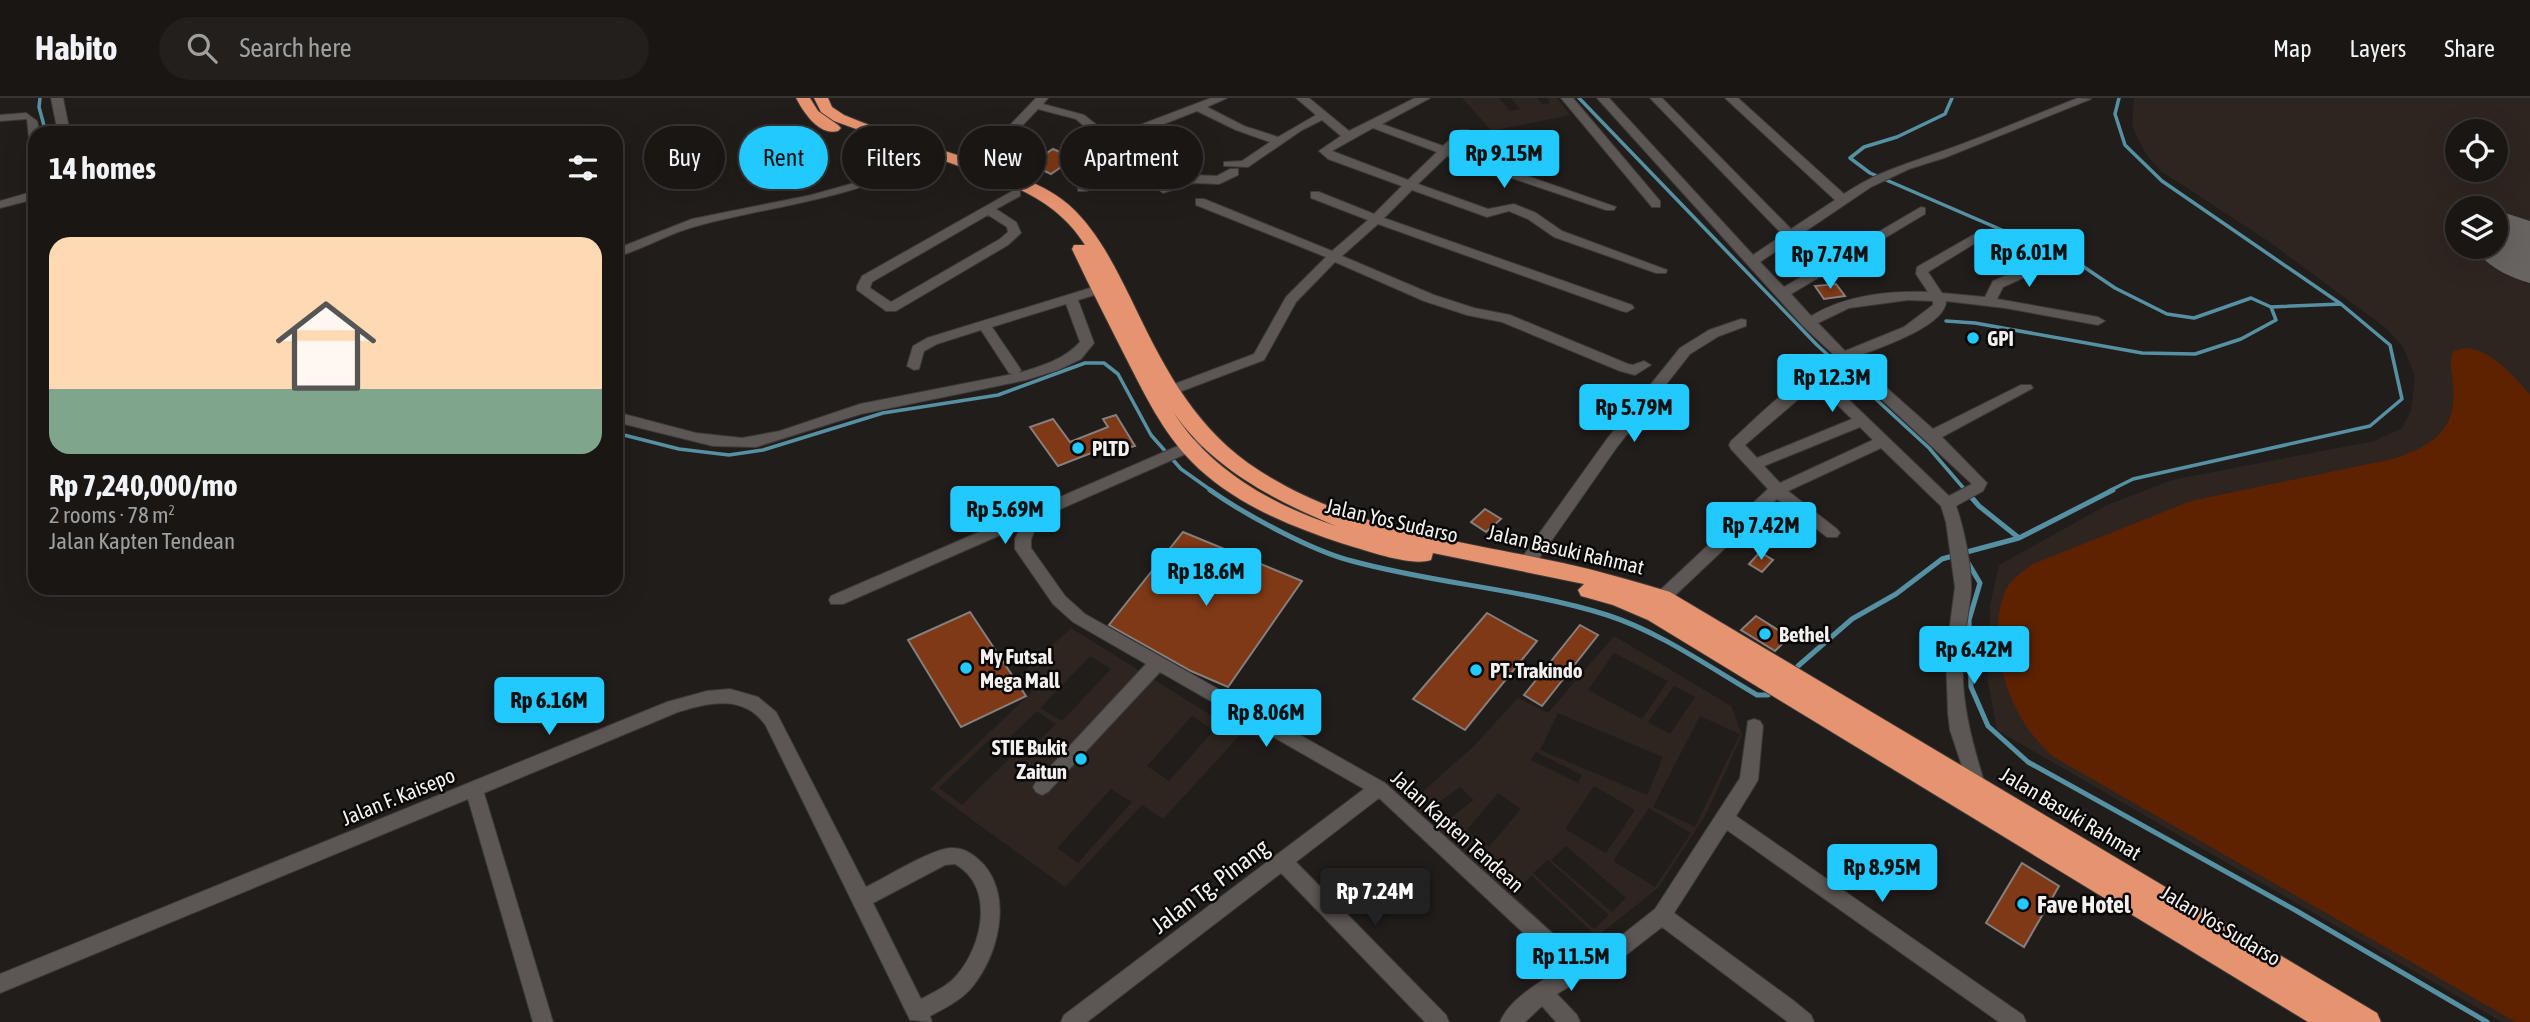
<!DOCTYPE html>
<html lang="en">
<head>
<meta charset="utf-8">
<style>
	:root { --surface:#191614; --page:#221f1d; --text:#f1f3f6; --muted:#9f9fa0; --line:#373534; --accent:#22c9fe }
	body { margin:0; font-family:"Asap Condensed",sans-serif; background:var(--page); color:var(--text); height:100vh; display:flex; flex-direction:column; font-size:26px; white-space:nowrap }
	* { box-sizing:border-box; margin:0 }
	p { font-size:23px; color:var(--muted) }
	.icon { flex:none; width:38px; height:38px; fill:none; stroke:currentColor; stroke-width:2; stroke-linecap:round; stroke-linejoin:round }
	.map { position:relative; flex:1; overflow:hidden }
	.sheet { position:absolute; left:28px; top:28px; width:595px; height:469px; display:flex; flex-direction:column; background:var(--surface); border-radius:21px; box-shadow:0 7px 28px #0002,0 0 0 2px var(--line) }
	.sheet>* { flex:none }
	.guide { position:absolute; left:644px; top:28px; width:665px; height:63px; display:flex; gap:14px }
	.buttons { position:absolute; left:2445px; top:21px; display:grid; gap:14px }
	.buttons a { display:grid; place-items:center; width:63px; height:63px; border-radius:50%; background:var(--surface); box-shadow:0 7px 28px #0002,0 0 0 2px var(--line); font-size:35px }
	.price { position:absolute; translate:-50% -60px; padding:0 16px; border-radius:7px; background:var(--accent); color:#111; font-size:23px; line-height:46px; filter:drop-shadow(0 2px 4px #0008) }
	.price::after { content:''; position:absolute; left:50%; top:42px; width:21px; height:16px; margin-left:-10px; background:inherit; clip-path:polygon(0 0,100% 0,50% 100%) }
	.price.active { background:#222; color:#fff }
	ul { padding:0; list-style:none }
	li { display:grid; align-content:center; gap:14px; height:371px; padding:0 21px }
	li span { display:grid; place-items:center; height:217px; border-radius:21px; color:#555 }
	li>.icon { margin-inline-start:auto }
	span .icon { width:126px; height:126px; fill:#fffc; stroke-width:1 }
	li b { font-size:30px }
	h2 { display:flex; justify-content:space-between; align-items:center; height:84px; padding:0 21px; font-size:30px }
	.chip { padding:0 24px; border-radius:32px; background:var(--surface); box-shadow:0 7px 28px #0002,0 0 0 2px var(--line); font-size:24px; line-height:63px }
	.chip.active { background:var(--accent); color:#111 }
	header { display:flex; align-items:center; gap:42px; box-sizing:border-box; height:98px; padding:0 35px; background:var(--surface); border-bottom:2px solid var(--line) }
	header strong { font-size:33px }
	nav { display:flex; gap:38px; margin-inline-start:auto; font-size:24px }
	.search { width:490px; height:63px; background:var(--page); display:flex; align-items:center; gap:18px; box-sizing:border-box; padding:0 24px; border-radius:38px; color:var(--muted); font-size:26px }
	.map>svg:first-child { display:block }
	.built { fill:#2f2520; fill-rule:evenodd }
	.green { fill:#5f2200 }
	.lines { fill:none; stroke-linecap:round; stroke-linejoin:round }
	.stream-far1 { stroke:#5690a3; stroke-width:3.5 }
	.stream { stroke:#5690a3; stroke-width:5 }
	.taxiway { fill:#686462; fill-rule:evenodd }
	.runway { fill:#686462; fill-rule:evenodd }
	.building { fill:#7f3916; stroke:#857f7d; stroke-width:2 }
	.minor-casing { stroke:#3e3a39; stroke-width:2 }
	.highway-casing { stroke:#3e3a39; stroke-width:2 }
	.minor { fill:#5c5654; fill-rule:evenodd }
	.highway { fill:#e6936f; fill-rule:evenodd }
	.poi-dot { fill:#22c9fe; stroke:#090807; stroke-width:2.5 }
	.labels { text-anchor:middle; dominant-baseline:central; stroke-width:5; stroke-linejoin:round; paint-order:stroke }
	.poi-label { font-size:21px; font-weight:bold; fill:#f3f0ef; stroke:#090807; text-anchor:start }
	.street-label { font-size:21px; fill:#f3f0ef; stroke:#090807 }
	.near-street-label { font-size:24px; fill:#f3f0ef; stroke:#090807 }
	.near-poi-label { font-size:24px; font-weight:bold; fill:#f3f0ef; stroke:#090807; text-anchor:start }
</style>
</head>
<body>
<header>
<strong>Habito</strong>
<div class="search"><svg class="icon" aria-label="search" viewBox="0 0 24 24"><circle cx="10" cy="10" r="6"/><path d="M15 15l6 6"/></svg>Search here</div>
<nav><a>Map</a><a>Layers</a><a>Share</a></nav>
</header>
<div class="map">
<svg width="2530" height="924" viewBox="0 0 2530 924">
	<rect width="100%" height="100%" fill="#211d1b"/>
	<path class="built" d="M1462 0H1499L1510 13 1520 11 1511 0H1537L1542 6 1550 5 1547 0H1557L1570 17 1492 33Z
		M2134 0H2530V924H2502L1997 632 1988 585 1990 507 1999 467 2105 408 2172 382 2374 343 2402 330 2411 312 2415 278 2403 249 2386 230 2268 143 2161 73 2145 55 2132 28ZM2457 33H2496V72H2457ZM2457 110H2496V149H2457Z
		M1071 530 1241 636 1163 721 1142 707 1065 789 930 691 1036 590 1019 578ZM1090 558 1111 571 1062 623 1040 610ZM1037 613 1056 626 1030 652 1011 638ZM1192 618 1214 632 1169 683 1147 668ZM992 639 1015 655 962 707 939 690ZM1111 691 1132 704 1078 765 1057 750Z
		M1614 538 1731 608 1742 637 1706 716 1658 790 1566 863 1400 714 1474 648 1518 600 1548 615ZM1614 555 1668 583 1642 621 1588 592ZM1674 588 1695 599 1670 636 1648 624ZM1558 615 1663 659 1647 697 1540 652ZM1700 618 1740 636 1695 729 1653 709ZM1536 654 1582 677 1578 685 1531 662ZM1594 688 1635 712 1606 755 1565 731ZM1460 689 1474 702 1434 732 1420 718ZM1498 695 1521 711 1489 749 1466 733ZM1649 710 1691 735 1655 789 1613 763ZM1566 748 1626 800 1612 814 1551 762ZM1548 762 1609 817 1594 831 1533 775ZM1532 778 1592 834 1572 852 1512 795Z"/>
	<path class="green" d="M2467 250C2495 254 2511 277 2530 296V924H2516L2054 659C2011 624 1985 551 2004 496 2009 482 2022 474 2033 466L2191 403 2393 361C2433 348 2458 332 2453 285 2452 273 2448 263 2454 253Z"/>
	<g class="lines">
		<path class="stream-far1" d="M40 0 39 9 46 35
			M1579 0 1817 247 1929 350 1966 393
			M1952 0 1945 16 1897 39 1864 49 1850 60 1870 75 2078 165 2115 190 2167 216 2194 220 2251 200 2271 209 2341 206
			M1946 223 1975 225 2142 255 2195 256 2241 241 2276 222 2271 209
			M616 335 679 351 729 357 763 352 883 315 998 297 1085 265H1104L1118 276 1151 337 1181 371 1212 393
			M2109 393 2133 381 2370 328 2402 301 2390 247 2341 206 2162 83 2125 47 2115 16 2119 0"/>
		<path class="stream" d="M1210 392C1244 416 1312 453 1352 463 1436 486 1524 491 1607 517 1660 534 1709 569 1757 597H1768
			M2019 440 2113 392
			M1963 455 2019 440 1979 408 1965 392
			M1967 463 1980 485 1969 522 1971 589 1988 628 2028 664 2295 812 2487 924
			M1798 568 1852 521 1896 496 1942 461 1956 457"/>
		<path class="taxiway" d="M2496 141 2504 143 2509 149 2507 152 2530 164V185C2511 180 2488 169 2477 153L2479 149H2496Z"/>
		<path class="runway" d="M2496 112 2530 123V173L2505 167 2472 149H2496Z"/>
	</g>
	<path class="building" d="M1053 51 1074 60 1051 76 1030 66Z
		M1836 186 1845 198 1824 201 1815 188Z
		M1116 317 1135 348 1122 352 1117 345 1058 368 1030 329 1053 321 1070 344 1108 329 1103 321Z
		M1485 411 1501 421 1486 434 1471 424Z
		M1183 434 1302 483 1228 589 1191 573 1109 527Z
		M1760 454 1773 462 1762 474 1749 466Z
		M970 514 1026 598 961 629 908 542Z
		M1487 515 1537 543 1465 632 1413 601Z
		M1756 518 1789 539 1775 553 1741 532Z
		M1580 527 1598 537 1542 608 1524 597Z
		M2022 765 2059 788 2024 849 1986 825Z"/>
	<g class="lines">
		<g class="minor-casing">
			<path id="minor" d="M51 0H63L70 35H58Z
				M1036 0H1048L1043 6 1084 17 1111 38 1211 0H1227L1207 9 1244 28 1278 39 1316 17 1296 0H1309L1349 33 1415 0H1430L1382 26 1443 48 1460 32H1468V36L1453 52 1616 109 1614 112H1606L1447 58 1418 86 1488 111 1514 106 1536 115 1562 133 1667 172 1666 175H1656L1554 139 1528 121 1509 113 1487 119 1412 92 1384 120 1632 207 1634 210 1627 214 1622 213 1378 126 1342 158 1434 197 1474 210 1510 217 1628 266 1633 267 1644 263 1651 267 1635 277 1620 273 1502 224 1467 217 1424 203 1335 164 1296 204 1264 262 1174 296H1164L1162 293 1164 290 1254 256 1286 199 1326 159 1196 107V101H1204L1332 153 1368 122 1311 100V94H1319L1374 116 1402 88 1328 61 1319 53 1341 38 1322 22 1302 32 1248 69 1224 68V64L1242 63 1270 44 1236 32 1197 13 1118 44 1165 86 1193 77 1217 78 1230 71H1238V77L1219 86 1194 85 1163 95 1136 74 1086 93H1078V87L1130 68 1076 21 1038 11 973 80H965V74ZM1373 30 1437 54 1408 82 1332 53Z
				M1561 0H1573L1660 103V109H1652Z
				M1597 0H1609L1753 157 1783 137 1650 0H1662L1791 131 1835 102 1725 0H1738L1844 96C1877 74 1901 68 1937 55 1984 39 2031 18 2078 0L2091 1 1944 60 1909 71 1871 89 1760 164 1784 189 1921 109 1925 110V116L1791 196 1811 218C1847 197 1887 193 1928 194L1916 176 1917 169 1973 137 1977 138V144L1928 174 1942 195 1985 199 1993 183 2052 158 2057 159V165L2003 189 1997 201 2098 219 2105 223 2098 227 2005 210 1946 203C1946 229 1873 252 1853 260L1933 331 2021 287H2031L2033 290 1942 339 1987 385 1983 393 1956 408C1964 430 1972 469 1971 493 1969 514 1964 535 1963 557 1960 604 1973 648 1987 693L1984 698 1978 701 1972 698 1950 632 1948 615 1946 558 1955 489 1946 424 1941 408 1881 350 1788 393 1837 431 1840 435 1837 439H1827L1777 401 1668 504H1656L1654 500 1656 496 1768 391 1731 351 1729 347 1731 343C1747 329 1803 271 1822 276L1949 398 1972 386 1803 228ZM1908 202 1933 203V207L1904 229 1845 253 1818 225 1849 210ZM1816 286 1852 321 1757 360 1745 347ZM1860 329 1873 342 1780 385 1764 368Z
				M26 15 37 23 40 35H35V43L29 40 27 21 0 23V17Z
				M920 56 926 60 924 62C853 102 774 107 697 128 669 135 644 151 616 159V151L692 121 811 97 865 82Z
				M1016 91 1020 92V98L996 111 1016 124 1021 135 1008 147 896 213H886L857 192V188L862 178ZM988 117 1007 129 1008 134 1000 141 891 204 870 190 872 184Z
				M35 93V101L0 110V103Z
				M1100 187 1105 188V194L1078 202 1094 245 1081 261 1058 272 1026 282 861 316 756 349 713 348 616 324V314L696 335 742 340 780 333 860 306 1013 276 1009 275 981 232 937 246 924 253 919 271 914 272 907 268 913 248 927 240ZM1066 206 1080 244C1064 262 1041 268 1019 275L1021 272 992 229Z
				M1741 221 1746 222V228L1719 238 1690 256 1617 349 1533 469H1521L1519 465 1521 461 1607 341 1680 250 1709 232Z
				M1201 338 1206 339 1208 343 1206 347 1040 420 1031 441V450L1065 498 1085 516 1385 685 1581 861 1603 852 1655 811 1740 680 1748 623 1754 621 1760 623 1763 628 1758 682 1736 718 2023 917 2026 924H1999L1727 732 1674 815 1794 903 1811 917 1814 924H1788L1662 829 1617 864 1585 879 1557 896 1577 917 1580 924H1556L1542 908 1525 924H1500C1510 900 1541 883 1562 871L1379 700 1296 764 1446 917 1449 924H1425L1281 775 1087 924H1061L1064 917 1364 691 1160 574 1048 694 1042 697 1036 694 1033 689 1036 684 1146 566 1073 524 1053 506 1015 451V441L1021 428 843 506H831L829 502 831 498Z
				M730 591 758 599 776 614 866 789C885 780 934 749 953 750 966 750 977 759 985 768 1012 802 998 856 973 888 962 902 945 910 930 918L932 924 910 922 766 628C745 596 709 604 678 614L484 695 553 924H533L468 701 0 895V876L667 604 707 593ZM955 766C995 788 983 847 957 877 948 888 934 894 921 901L873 805 945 767Z"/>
		</g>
		<g class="highway-casing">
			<path id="highway" d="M796 0H810L818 13 838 27 841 30 838 33C819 38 804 15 796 0Z
				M814 0H828L832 9 844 17C890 36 937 50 984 66 1013 77 1045 86 1069 107 1097 132 1114 167 1130 199 1161 263 1189 322 1248 365 1342 431 1454 441 1563 465 1599 473 1634 483 1670 494L2377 915 2381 924H2308L1648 522 1613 507 1581 498 1578 492 1584 486 1433 455 1431 462C1411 469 1365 452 1344 446 1289 428 1232 405 1191 363 1162 333 1145 297 1126 260 1108 224 1089 188 1072 151L1074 147H1085C1065 115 1037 98 1003 84L834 23 821 14ZM1174 315C1212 370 1275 403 1336 428 1274 408 1209 371 1174 315Z"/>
		</g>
		<use href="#minor" class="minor"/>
		<use href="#highway" class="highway"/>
	</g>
	<g class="poi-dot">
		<circle cx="1973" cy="240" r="7"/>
		<circle cx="1078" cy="350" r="7"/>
		<circle cx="1765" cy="536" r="7"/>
		<circle cx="966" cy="570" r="7"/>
		<circle cx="1476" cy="572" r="7"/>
		<circle cx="1081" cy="661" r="7"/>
		<circle cx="2023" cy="806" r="7"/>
	</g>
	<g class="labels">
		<g class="poi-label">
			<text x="1987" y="240">GPI</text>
			<text x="1092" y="350">PLTD</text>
			<text x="1779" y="536">Bethel</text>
			<text x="980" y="558">My Futsal<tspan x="980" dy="24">Mega Mall</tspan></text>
			<text x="1490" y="572">PT. Trakindo</text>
			<text x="1067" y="649" text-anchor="end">STIE Bukit<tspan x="1067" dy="24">Zaitun</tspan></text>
		</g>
		<g class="street-label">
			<text transform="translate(1392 422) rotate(13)">Jalan Yos Sudarso</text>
			<text transform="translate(1566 451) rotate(13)">Jalan Basuki Rahmat</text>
			<text transform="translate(398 698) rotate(-22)">Jalan F. Kaisepo</text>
			<text transform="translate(2071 715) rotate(31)">Jalan Basuki Rahmat</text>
			<text transform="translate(1458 733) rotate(42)">Jalan Kapten Tendean</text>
			<text transform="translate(2221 827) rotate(31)">Jalan Yos Sudarso</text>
		</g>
		<g class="near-street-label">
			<text transform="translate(1210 788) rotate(-37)">Jalan Tg. Pinang</text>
		</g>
		<g class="near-poi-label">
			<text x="2037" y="806">Fave Hotel</text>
		</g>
	</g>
</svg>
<div class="buttons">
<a><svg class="icon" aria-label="locate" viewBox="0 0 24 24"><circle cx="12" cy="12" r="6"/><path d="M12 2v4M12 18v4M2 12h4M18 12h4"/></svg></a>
<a><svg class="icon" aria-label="layers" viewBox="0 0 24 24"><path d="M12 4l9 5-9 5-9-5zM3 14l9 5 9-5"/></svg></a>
</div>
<b class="price" style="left:1504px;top:92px">Rp 9.15M</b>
<b class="price" style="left:2029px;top:191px">Rp 6.01M</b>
<b class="price" style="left:1830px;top:193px">Rp 7.74M</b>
<b class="price" style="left:1832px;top:316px">Rp 12.3M</b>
<b class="price" style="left:1634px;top:346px">Rp 5.79M</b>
<b class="price" style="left:1005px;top:448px">Rp 5.69M</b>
<b class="price" style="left:1761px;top:464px">Rp 7.42M</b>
<b class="price" style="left:1206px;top:510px">Rp 18.6M</b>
<b class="price" style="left:1974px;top:588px">Rp 6.42M</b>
<b class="price" style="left:549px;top:639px">Rp 6.16M</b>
<b class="price" style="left:1266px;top:651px">Rp 8.06M</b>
<b class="price" style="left:1882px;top:806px">Rp 8.95M</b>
<b class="price active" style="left:1375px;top:830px">Rp 7.24M</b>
<b class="price" style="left:1571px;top:895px">Rp 11.5M</b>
<div class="guide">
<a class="chip">Buy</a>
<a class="chip active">Rent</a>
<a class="chip">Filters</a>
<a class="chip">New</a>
<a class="chip">Apartment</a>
</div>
<section class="sheet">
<h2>14 homes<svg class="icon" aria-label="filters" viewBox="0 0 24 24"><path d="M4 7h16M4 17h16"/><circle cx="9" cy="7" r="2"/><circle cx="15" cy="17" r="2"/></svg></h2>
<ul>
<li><span style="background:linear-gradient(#ffd9b3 70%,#7fa58c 0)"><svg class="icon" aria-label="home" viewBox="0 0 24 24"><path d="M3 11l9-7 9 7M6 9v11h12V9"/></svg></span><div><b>Rp 7,240,000/mo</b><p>2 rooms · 78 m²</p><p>Jalan Kapten Tendean</p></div></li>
</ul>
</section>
</div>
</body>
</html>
